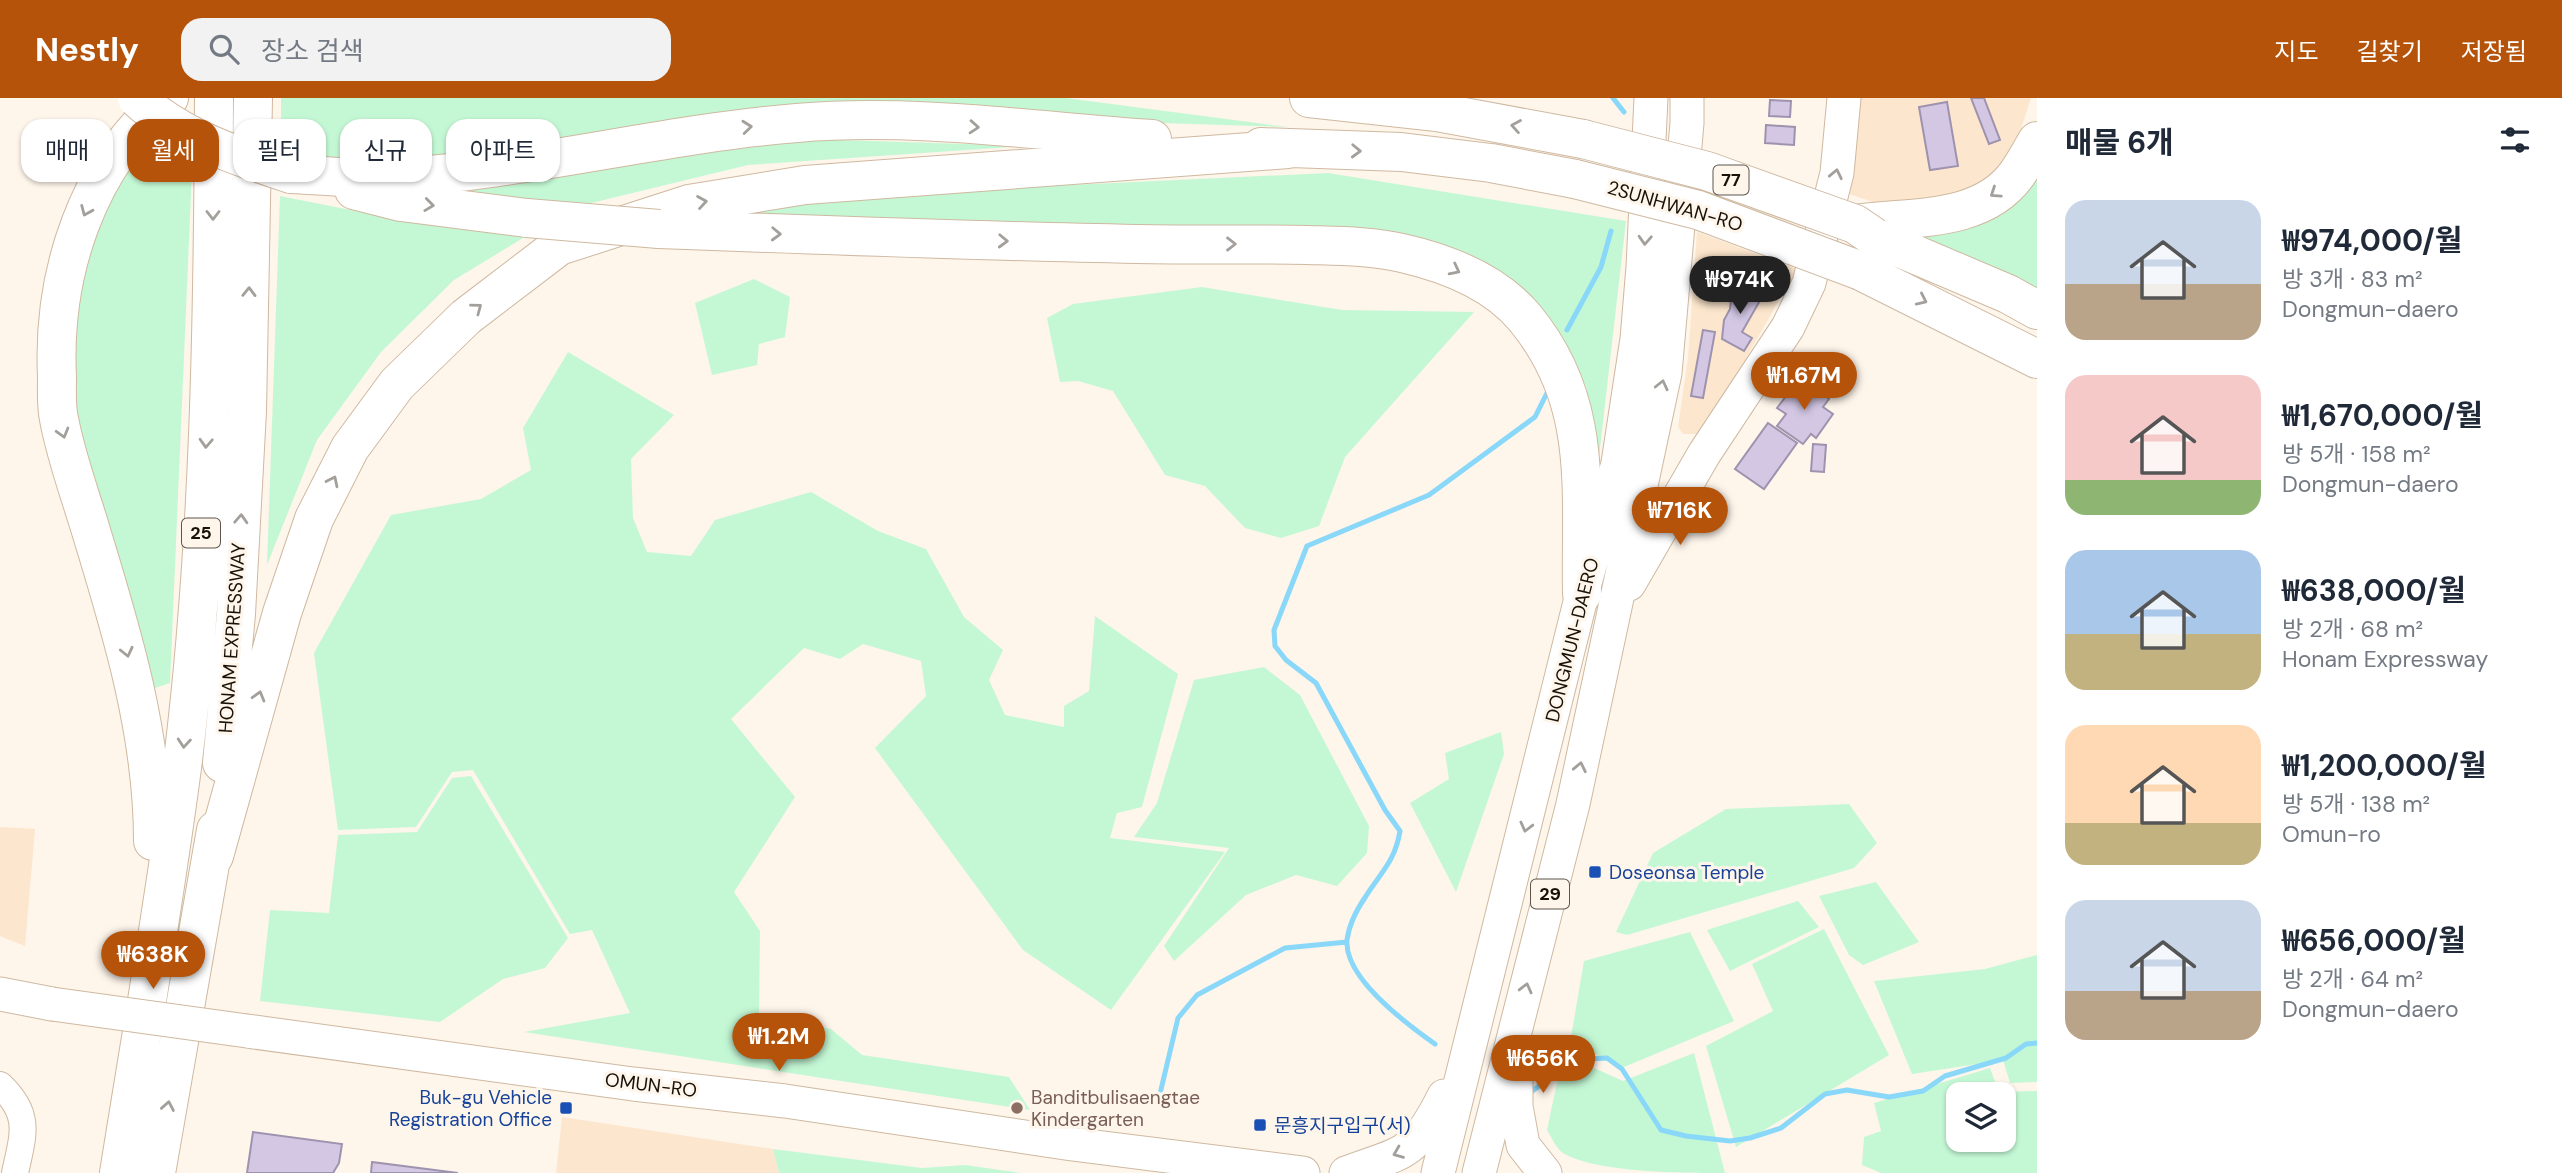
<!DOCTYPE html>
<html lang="ko">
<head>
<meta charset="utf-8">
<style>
	:root { --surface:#fff; --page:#f2f2f3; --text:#1f2937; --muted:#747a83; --accent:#b45309 }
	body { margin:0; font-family:"DM Sans","Noto Sans KR",sans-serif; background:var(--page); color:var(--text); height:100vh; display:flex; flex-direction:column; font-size:26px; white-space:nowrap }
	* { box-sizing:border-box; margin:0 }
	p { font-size:23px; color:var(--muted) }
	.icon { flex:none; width:38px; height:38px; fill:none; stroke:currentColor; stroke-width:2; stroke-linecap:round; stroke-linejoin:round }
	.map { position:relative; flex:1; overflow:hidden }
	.sheet { display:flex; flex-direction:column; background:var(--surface); width:525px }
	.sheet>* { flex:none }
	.hud { position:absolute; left:21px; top:21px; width:665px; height:63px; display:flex; gap:14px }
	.tools { position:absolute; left:1946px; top:984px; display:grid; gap:14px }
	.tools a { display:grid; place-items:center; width:70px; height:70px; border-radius:14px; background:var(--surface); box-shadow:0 2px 5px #0004; font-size:35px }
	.price { position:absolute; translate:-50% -60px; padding:0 16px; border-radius:24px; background:var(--accent); color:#fff; font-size:23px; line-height:46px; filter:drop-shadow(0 2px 4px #0008) }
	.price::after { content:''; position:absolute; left:50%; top:42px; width:21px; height:16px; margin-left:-10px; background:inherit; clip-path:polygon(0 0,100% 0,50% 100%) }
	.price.active { background:#222; color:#fff }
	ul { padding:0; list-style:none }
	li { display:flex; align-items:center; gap:21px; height:175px; padding:0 28px }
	li span { display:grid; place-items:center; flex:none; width:196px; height:140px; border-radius:21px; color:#555 }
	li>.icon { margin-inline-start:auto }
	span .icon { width:84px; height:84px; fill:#fffc; stroke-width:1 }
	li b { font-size:30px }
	h2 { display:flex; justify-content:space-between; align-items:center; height:84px; padding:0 28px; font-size:30px }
	.chip { padding:0 24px; border-radius:21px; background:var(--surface); box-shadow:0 2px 5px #0004; font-size:24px; line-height:63px }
	.chip.active { background:var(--accent); color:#fff }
	header { display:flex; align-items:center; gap:42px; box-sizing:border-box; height:98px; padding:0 35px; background:var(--accent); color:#fff }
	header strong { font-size:33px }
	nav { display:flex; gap:38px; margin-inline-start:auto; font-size:24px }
	.search { width:490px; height:63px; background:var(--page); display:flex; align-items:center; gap:18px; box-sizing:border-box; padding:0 24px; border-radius:21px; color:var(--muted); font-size:26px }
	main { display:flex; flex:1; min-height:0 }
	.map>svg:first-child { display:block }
	.built { fill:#fce6cd }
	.green { fill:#c4f8d5; fill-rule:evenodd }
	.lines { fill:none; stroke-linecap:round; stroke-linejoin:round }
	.stream { stroke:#89d7f9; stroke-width:5 }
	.building { fill:#d3c7e4; stroke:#9e93af; stroke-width:2 }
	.minor-casing { stroke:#cfb9a1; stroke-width:28 }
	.major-casing { stroke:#cfb9a1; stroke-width:35 }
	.highway-casing { stroke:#cfb9a1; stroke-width:40 }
	.minor { stroke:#fff; stroke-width:26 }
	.major { stroke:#fff; stroke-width:33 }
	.highway { stroke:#fff; stroke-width:38 }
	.major-bridge-casing { stroke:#cfb9a1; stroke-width:35; stroke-linecap:butt }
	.highway-bridge-casing { stroke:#cfb9a1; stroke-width:40; stroke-linecap:butt }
	.major-bridge { stroke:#fff; stroke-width:33 }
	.highway-bridge { stroke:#fff; stroke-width:38 }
	.oneway { stroke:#a3a09c }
	.transit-dot { fill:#1a4fb4; stroke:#fef5eb; stroke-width:2.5 }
	.education-dot { fill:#8d6e63; stroke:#fef5eb; stroke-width:2.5 }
	.labels { text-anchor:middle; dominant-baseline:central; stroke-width:6; stroke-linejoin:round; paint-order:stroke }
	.shield { fill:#fef5eb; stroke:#5d554c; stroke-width:2 }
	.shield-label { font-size:18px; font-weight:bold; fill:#181108 }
	.street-label { font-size:19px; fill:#181108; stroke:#fef5eb }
	.transit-label { font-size:19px; fill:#164399; stroke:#fef5eb; text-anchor:start }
	.education-label { font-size:19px; fill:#785e54; stroke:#fef5eb; text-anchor:start }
</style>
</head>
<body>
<header>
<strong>Nestly</strong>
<div class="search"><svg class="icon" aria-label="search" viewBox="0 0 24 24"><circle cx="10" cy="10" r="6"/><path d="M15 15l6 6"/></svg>장소 검색</div>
<nav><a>지도</a><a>길찾기</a><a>저장됨</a></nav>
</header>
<main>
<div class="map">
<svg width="2037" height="1075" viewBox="0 0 2037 1075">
	<rect width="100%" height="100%" fill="#fef5eb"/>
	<path class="built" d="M1854 0H2031L2016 46 1986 83 1962 97 1885 108 1843 94Z
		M1697 134 1797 171 1710 323 1697 336H1683L1678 329 1688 260Z
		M0 729 35 731 25 848 0 838Z
		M562 1019 773 1051 779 1075H556Z"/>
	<path class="green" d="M281 0H1066L1288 29 840 15 400 70 281 56Z
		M136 37 192 72 170 585 149 592 80 385 68 186Z
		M811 41 1026 48 748 67 575 109 413 98 667 51Z
		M2037 51V201L1917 140Z
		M1328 75 1626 123 1599 359 1586 288 1534 213 1450 164 684 121 766 101Z
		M280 98 396 121 528 137 454 182 381 254 317 342 267 467Z
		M754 181 790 199 785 239 759 246 757 267 712 277 695 205Z
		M1202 189 1342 212 1474 214 1345 359 1319 428 1281 440 1245 430 1205 388 1165 377 1113 293 1078 283 1060 284 1047 220 1073 206Z
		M568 254 674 317 631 361 633 420 647 454 691 458 715 422 811 394 878 433 926 451 964 519 1003 552 989 582 1005 617 1064 629V608L1089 593 1095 518 1178 576 1142 709 1117 715 1110 740 1225 754 1111 912 1023 852 875 650 926 598 921 563 863 546 840 561 804 550 731 621 795 699 734 794 760 833 759 917 831 931 862 957 1009 979 1030 1012 524 934 630 915 592 832 570 836 473 672 452 674 416 729 338 732 314 555 391 417 481 401 531 372 523 330Z
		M1264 569 1300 597 1369 728 1367 755 1337 788 1296 777 1246 797 1174 863 1164 848 1229 750 1134 739 1157 705 1194 582Z
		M1501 634 1504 656 1456 794 1410 705 1449 681 1445 655Z
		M471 678 568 840 545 870 503 881 440 924 260 903 270 812 329 815 338 737 417 734 452 680Z
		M1849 706 1877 745 1854 770 1627 837 1616 834 1653 755 1726 711Z
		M1876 784 1919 844 1863 867 1849 857 1819 798Z
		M1798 803 1819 829 1730 873 1707 832Z
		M1824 831 1889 957 1736 1049 1706 948 1773 913 1752 866Z
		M1690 834 1734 923 1624 969 1570 945 1584 863Z
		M2037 857V984L2010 985 2003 962 1912 976 1874 883 1985 871Z
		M1694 955 1725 1075C1685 1075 1595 1075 1563 1055 1556 1050 1552 1040 1547 1032L1563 956 1623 983Z
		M1990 970 1999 994 2037 993V1075H1881L1862 1067 1864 1039 1881 1033 1874 1005ZM1958 996H2004V1041H1958Z
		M773 1051 922 1070 965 1067 1021 1075H779Z"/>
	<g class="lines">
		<path class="stream" d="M1613 0 1624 14
			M1567 232 1601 169 1611 133
			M1435 946C1408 927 1344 880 1347 842 1349 826 1357 811 1366 798 1382 773 1395 763 1400 733L1385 712 1316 585 1286 562 1275 548 1274 532 1307 448 1429 397 1535 319 1547 295
			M1531 994 1561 971 1588 961 1607 960 1622 971 1661 1032 1686 1038 1730 1043 1750 1040 1781 1030 1825 996 1847 992 1889 999 1923 993 1945 978 2006 960 2026 946 2037 945
			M1159 1000 1178 920 1197 897 1285 850 1347 844"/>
	</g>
	<path class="building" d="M1971 0H1984L2000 42 1989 46Z
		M1770 2 1791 3 1790 19 1769 18Z
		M1947 4 1958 68 1930 72 1919 9Z
		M1766 27 1795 29 1794 47 1765 45Z
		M1733 183 1762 199 1742 234 1752 240 1744 253 1722 241 1724 222 1730 211Z
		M1703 232 1715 234 1703 300 1691 298Z
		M1800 280 1829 301 1823 309 1833 316 1816 340 1811 336 1803 346 1777 328 1786 316 1777 310Z
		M1768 325 1797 345 1764 391 1735 371Z
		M1813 346 1826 347 1824 374 1811 373Z
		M253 1034 342 1046 339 1065 333 1075H247Z
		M372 1064 458 1075H371Z"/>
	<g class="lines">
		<g class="minor-casing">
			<path id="minor" d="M0 987C32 1017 23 1037 15 1075"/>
		</g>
		<g class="major-casing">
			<path id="major" d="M1629 486 1704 356 1788 229 1809 185 1837 75 1844 0
				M0 896 52 906
				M247 933 633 986 785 1003 1072 1046 1303 1075
				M1516 974V1008L1523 1047 1545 1075
				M1346 1075C1406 1053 1414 1058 1444 998
				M1438 1075 1582 496 1618 365 1637 241 1643 169 1651 0
				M1479 1075 1573 706 1665 275 1687 25V0"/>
		</g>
		<g class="highway-casing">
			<path id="highway" d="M1309 0 1437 14 1583 41
				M1261 49 1401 54 1491 65 1575 81
				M291 76C320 77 351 81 381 80 518 75 658 36 797 25 913 15 1036 33 1152 41
				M354 92 401 104 527 120
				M1855 126C1910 118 1981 126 2017 76 2025 65 2031 53 2037 43
				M659 131C818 137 977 143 1137 146 1194 147 1251 146 1308 147 1339 148 1371 148 1402 155 1446 165 1495 184 1525 220 1595 305 1580 394 1582 496
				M1874 139 2008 196 2037 212
				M1861 173 2037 261
				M222 665 236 516 247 313 253 0
				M153 743C153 636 122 534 91 433 80 396 66 359 59 321 56 308 57 293 57 279 52 176 87 66 169 0
				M214 758 282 515 314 421 350 350 397 286 466 219 559 148 689 106 805 87 1288 51
				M119 1075C141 938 165 800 183 662 210 442 213 220 214 0
				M156 1075 216 732"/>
		</g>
		<use href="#minor" class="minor"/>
		<use href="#major" class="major"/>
		<use href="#highway" class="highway"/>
		<g class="major-bridge-casing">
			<path id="major-bridge" d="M52 906 247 933"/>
		</g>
		<g class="highway-bridge-casing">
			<path id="highway-bridge" d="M137 0C180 40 236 58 291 76
				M1583 41 1707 73 1855 126 1874 139
				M1575 81 1698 112 1861 173
				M527 120 659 131"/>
		</g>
		<use href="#major-bridge" class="major-bridge"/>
		<use href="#highway-bridge" class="highway-bridge"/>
	</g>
	<defs><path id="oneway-chevron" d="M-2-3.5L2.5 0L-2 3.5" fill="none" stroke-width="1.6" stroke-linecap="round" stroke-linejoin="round" transform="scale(1.75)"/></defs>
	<g class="oneway">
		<use href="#oneway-chevron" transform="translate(1516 28) rotate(-170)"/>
		<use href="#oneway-chevron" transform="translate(747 29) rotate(-6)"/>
		<use href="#oneway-chevron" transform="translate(974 29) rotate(4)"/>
		<use href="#oneway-chevron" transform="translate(1356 53) rotate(2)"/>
		<use href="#oneway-chevron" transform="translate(1836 76) rotate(-78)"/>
		<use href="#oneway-chevron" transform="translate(1995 95) rotate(146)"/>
		<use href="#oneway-chevron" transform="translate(702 104) rotate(-9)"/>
		<use href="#oneway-chevron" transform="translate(429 107) rotate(7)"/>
		<use href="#oneway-chevron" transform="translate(86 113) rotate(113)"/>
		<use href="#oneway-chevron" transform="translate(213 117) rotate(90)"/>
		<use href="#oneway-chevron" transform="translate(776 136) rotate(2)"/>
		<use href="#oneway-chevron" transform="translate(1645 142) rotate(93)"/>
		<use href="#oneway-chevron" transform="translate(1003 143) rotate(2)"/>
		<use href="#oneway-chevron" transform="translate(1231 146)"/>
		<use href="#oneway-chevron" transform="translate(1455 172) rotate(27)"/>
		<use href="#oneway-chevron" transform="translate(249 194) rotate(-89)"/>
		<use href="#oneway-chevron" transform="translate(1922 202) rotate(25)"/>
		<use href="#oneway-chevron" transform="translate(477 210) rotate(-37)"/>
		<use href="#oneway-chevron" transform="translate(1662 287) rotate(-77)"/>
		<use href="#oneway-chevron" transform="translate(63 335) rotate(74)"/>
		<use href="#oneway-chevron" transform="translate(206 345) rotate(93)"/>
		<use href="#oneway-chevron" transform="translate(333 383) rotate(-64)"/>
		<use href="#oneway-chevron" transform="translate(241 421) rotate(-87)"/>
		<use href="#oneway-chevron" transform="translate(127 554) rotate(77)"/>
		<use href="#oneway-chevron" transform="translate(259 598) rotate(-74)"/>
		<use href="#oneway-chevron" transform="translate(184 645) rotate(95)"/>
		<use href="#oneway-chevron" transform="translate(1580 669) rotate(-78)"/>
		<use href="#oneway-chevron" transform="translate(1526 729) rotate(104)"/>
		<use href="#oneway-chevron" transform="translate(1526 890) rotate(-76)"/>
		<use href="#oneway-chevron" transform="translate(168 1008) rotate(-80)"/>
		<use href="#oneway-chevron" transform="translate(1398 1055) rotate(158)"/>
	</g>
	<g class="transit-dot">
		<rect x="1588" y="767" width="14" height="14" rx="3.5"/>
		<rect x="559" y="1003" width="14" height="14" rx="3.5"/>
		<rect x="1253" y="1020" width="14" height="14" rx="3.5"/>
	</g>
	<circle class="education-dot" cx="1017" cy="1010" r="7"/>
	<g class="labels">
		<g class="shield">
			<rect x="1713.5" y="67.5" width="35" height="29" rx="5"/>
			<rect x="182" y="420.5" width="38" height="29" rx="5"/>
			<rect x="1531" y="781.5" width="38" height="29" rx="5"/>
		</g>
		<g class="shield-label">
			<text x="1731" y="82">77</text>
			<text x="201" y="435">25</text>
			<text x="1550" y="796">29</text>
		</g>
		<g class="street-label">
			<text transform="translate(1675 108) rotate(16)">2SUNHWAN-RO</text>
			<text transform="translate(232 540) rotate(-86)">HONAM EXPRESSWAY</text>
			<text transform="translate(1572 542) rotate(-76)">DONGMUN-DAERO</text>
			<text transform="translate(651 987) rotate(7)">OMUN-RO</text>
		</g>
		<g class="transit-label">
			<text x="1609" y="774">Doseonsa Temple</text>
			<text x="552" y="999" text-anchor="end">Buk-gu Vehicle<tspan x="552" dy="22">Registration Office</tspan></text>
			<text x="1274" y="1027">문흥지구입구(서)</text>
		</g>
		<g class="education-label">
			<text x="1031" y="999">Banditbulisaengtae<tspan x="1031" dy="22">Kindergarten</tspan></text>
		</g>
	</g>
</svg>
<div class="tools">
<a><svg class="icon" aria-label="layers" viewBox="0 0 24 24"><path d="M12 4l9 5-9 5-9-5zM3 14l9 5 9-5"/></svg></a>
</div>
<b class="price active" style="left:1740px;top:218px">₩974K</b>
<b class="price" style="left:1804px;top:314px">₩1.67M</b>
<b class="price" style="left:1680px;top:449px">₩716K</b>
<b class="price" style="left:153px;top:893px">₩638K</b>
<b class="price" style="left:779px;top:975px">₩1.2M</b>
<b class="price" style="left:1543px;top:997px">₩656K</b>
<div class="hud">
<a class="chip">매매</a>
<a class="chip active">월세</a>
<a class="chip">필터</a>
<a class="chip">신규</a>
<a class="chip">아파트</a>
</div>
</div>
<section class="sheet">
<h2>매물 6개<svg class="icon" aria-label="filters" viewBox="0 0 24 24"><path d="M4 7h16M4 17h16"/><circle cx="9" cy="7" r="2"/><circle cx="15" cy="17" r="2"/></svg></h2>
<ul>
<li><span style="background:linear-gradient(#c9d6e8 60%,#b9a48a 0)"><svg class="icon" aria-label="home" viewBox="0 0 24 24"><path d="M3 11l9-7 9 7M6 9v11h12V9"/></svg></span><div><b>₩974,000/월</b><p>방 3개 · 83 m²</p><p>Dongmun-daero</p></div></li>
<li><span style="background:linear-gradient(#f6c9c9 75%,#8fb573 0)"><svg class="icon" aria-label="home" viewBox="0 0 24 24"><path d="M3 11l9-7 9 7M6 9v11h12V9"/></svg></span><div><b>₩1,670,000/월</b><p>방 5개 · 158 m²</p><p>Dongmun-daero</p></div></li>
<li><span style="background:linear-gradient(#a9c7e8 60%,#c2b280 0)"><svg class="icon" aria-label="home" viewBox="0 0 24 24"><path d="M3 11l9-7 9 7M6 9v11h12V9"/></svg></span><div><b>₩638,000/월</b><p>방 2개 · 68 m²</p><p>Honam Expressway</p></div></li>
<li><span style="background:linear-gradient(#ffd9b3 70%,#c2b280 0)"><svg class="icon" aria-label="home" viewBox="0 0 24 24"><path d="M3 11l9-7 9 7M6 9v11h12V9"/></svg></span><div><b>₩1,200,000/월</b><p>방 5개 · 138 m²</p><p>Omun-ro</p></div></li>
<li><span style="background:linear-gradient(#c9d6e8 65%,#b9a48a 0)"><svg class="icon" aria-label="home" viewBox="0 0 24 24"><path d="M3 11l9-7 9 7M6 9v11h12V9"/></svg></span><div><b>₩656,000/월</b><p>방 2개 · 64 m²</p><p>Dongmun-daero</p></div></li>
</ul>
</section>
</main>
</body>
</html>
